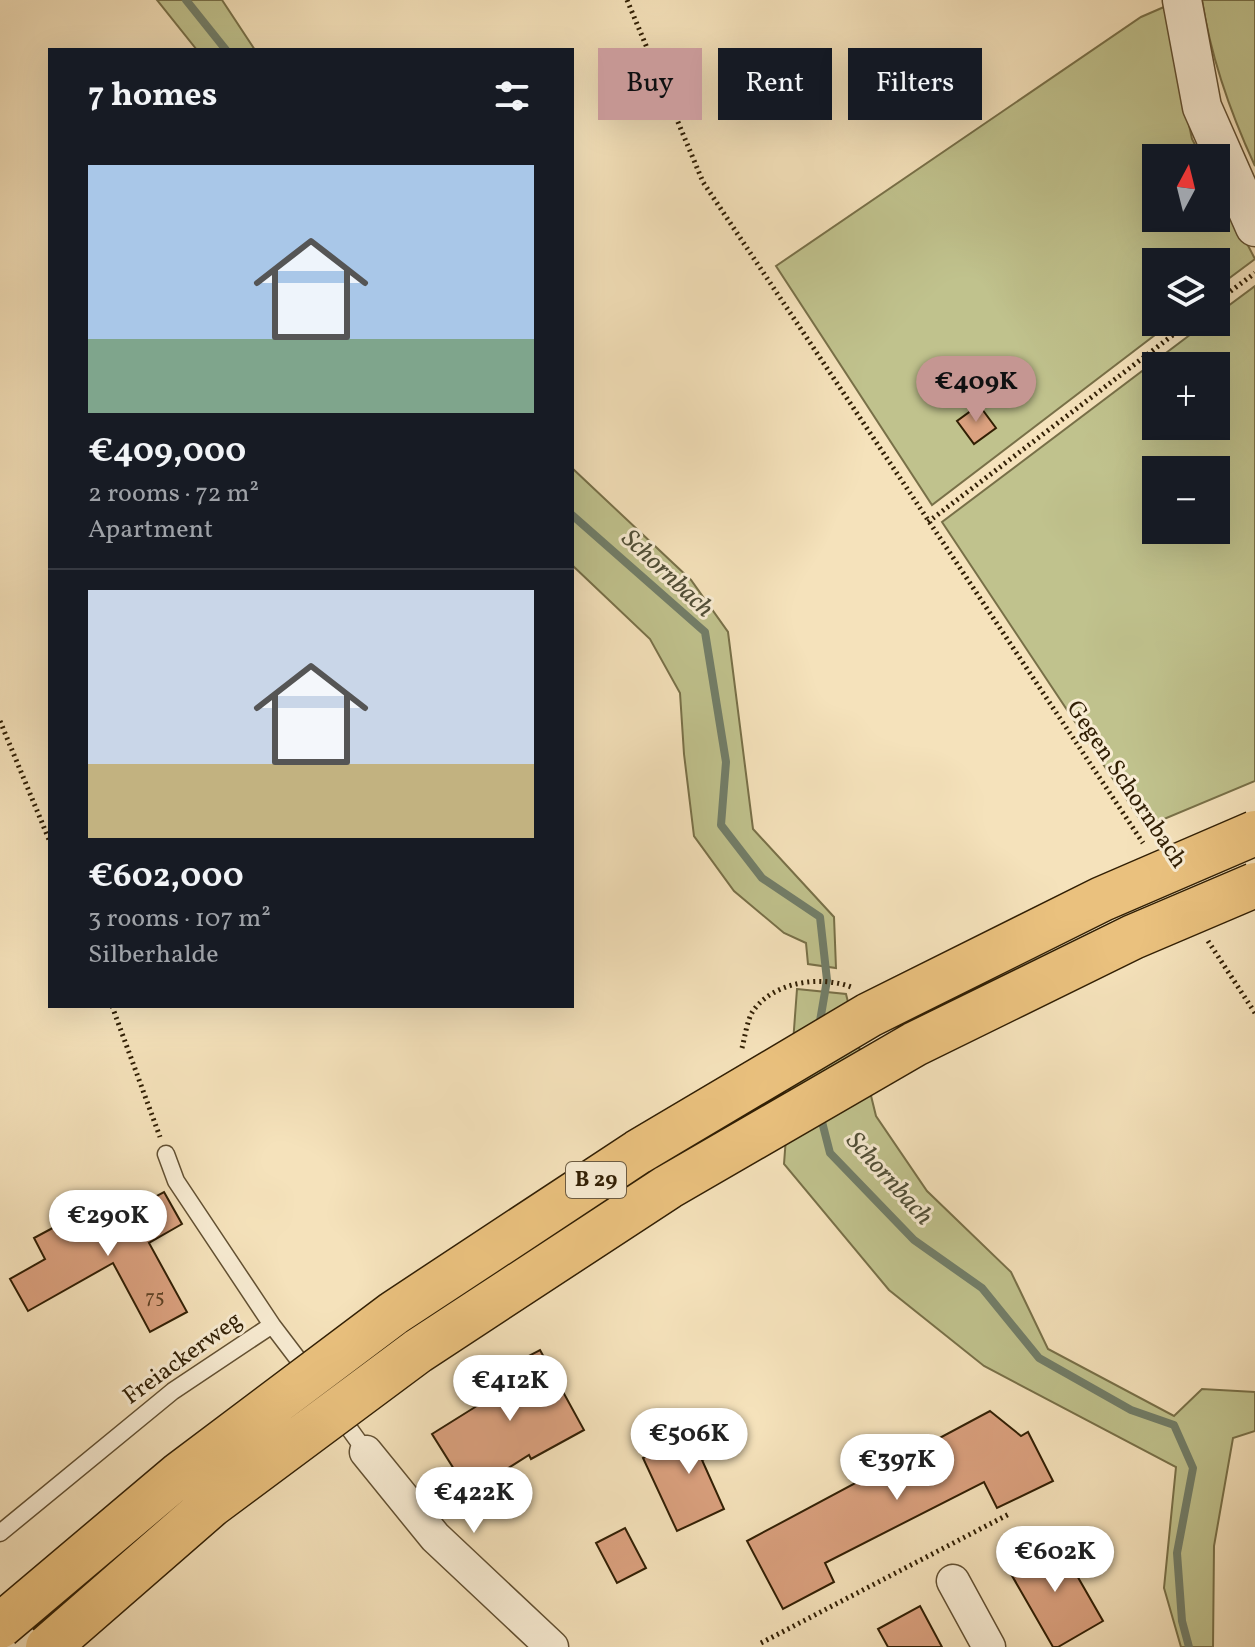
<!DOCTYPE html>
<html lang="en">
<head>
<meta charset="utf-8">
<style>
	:root { --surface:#171b24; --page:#20242c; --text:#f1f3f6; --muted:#9ea1a6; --line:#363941; --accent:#c59692 }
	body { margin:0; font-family:Vollkorn,serif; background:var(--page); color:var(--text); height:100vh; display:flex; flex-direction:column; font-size:30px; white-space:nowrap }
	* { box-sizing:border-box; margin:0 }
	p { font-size:26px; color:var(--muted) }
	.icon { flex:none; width:44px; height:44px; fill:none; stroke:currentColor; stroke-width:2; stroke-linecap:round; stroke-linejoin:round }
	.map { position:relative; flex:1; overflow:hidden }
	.side { position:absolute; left:48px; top:48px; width:526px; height:960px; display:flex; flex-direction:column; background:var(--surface); border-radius:0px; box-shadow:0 8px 32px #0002 }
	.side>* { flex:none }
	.banner { position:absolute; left:598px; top:48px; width:536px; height:72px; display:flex; gap:16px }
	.needle { width:52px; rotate:7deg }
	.fabs { position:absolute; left:1142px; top:144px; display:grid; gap:16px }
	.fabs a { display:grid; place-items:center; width:88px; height:88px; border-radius:0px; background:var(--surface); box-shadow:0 8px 32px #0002; font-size:40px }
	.price { position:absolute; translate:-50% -68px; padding:0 18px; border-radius:28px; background:#fff; color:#222; font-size:26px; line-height:52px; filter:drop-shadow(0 2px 4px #0008) }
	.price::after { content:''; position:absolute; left:50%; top:48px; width:24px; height:18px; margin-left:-12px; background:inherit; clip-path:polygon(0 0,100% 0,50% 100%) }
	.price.on { background:var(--accent); color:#111 }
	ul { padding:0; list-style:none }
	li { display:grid; align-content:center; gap:16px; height:424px; padding:0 40px }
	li+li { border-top:2px solid var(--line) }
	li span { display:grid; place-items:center; height:248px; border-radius:0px; color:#555 }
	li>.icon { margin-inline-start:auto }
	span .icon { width:144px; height:144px; fill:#fffc; stroke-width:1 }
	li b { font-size:34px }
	h2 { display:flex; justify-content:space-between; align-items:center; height:96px; padding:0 40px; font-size:34px }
	.pill { padding:0 28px; border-radius:0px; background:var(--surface); box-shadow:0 8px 32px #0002; font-size:28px; line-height:72px }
	.pill.on { background:var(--accent); color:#111 }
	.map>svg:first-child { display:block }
	.green { fill:#c0c28d; stroke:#787048; stroke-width:2; fill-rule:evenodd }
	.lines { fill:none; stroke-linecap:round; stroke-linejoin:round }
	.stream { stroke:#727e69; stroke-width:8 }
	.building { fill:#dba17f; stroke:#311f04; stroke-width:2 }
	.service-casing { stroke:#625032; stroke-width:19 }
	.minor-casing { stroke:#625032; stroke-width:35 }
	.tertiary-casing { stroke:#625032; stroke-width:41 }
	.path { stroke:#311f04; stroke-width:5; stroke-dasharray:2 4; stroke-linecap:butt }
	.service { stroke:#f8ecd3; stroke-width:16 }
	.minor { stroke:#f8ecd3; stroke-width:32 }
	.tertiary { stroke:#f8ecd3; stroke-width:38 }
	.trunk-bridge-casing { stroke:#311f04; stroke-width:47; stroke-linecap:butt }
	.trunk-bridge { stroke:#eac17e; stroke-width:44 }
	.labels { text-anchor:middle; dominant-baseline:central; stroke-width:6; stroke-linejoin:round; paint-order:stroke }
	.number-label { font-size:20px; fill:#5c4023 }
	.shield { fill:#f8ecd3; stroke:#6d5c42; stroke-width:2 }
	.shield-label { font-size:22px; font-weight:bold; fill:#311f04 }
	.street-label { font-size:24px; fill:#311f04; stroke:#f8ecd3 }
	.water-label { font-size:26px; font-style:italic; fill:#514f37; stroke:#f8ecd3 }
</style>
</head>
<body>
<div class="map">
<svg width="1255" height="1647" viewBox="0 0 1255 1647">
	<rect width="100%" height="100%" fill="#f5e2bb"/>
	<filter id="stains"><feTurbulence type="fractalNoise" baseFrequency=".0025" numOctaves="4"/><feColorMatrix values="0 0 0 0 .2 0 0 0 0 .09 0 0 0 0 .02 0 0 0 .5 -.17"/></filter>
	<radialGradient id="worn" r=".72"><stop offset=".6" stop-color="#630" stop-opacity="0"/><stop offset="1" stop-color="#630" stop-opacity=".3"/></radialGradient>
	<path class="green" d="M157 0H222L255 50H197Z
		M1202 0H1255V166C1230 112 1211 58 1202 0Z
		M1164 7 1192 139 1202 158H1156V218H1216V184L1255 259 1216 288V262H1156V322H1172L932 505 776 266 1141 17Z
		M1255 286V781L1145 827 942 522 1207 322H1216V315ZM1216 366V426H1156V366ZM1156 470H1216V530H1156Z
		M572 468 691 580 728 632 753 829 834 917 836 968 808 964 806 943 784 933 734 891 694 836 684 754 680 693 650 639 572 565Z
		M797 989 846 994 876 1116 927 1191 1011 1272 1048 1349 1174 1416 1202 1389 1255 1392V1431L1233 1438 1214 1546 1213 1647H1181L1164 1588 1176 1467 984 1366 889 1290 784 1164Z"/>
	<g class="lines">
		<path class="stream" d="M186 0 226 50
			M572 515 705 632 726 762 721 825 762 878 820 917 827 980 819 1027
			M820 1114 830 1153 914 1240 982 1288 1039 1358 1131 1410 1174 1425 1193 1468 1177 1553 1182 1621 1189 1647"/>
	</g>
	<path class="building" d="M979 405 996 428 974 444 957 421Z
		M164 1192 182 1224 149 1243 187 1312 150 1332 113 1263 28 1311 10 1279 45 1259 34 1238 101 1202 112 1220Z
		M540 1350 584 1430 531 1459 529 1455 469 1493 432 1434 496 1394 487 1378Z
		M990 1411 1021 1436 1028 1432 1053 1481 997 1508 984 1482 825 1563 834 1582 783 1609 747 1541Z
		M724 1421 734 1447 702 1460 724 1509 677 1531 643 1458Z
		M625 1528 646 1568 617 1583 596 1543Z
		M1056 1539 1103 1621 1058 1647H1053L1007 1567Z
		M920 1606 942 1647H888L878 1629Z"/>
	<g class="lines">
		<g class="service-casing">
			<path id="service" d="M166 1154 176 1181 272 1325
				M338 1413 366 1452
				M0 1533 173 1391 272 1325 310 1375"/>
		</g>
		<g class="minor-casing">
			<path id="minor" d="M366 1452 435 1537 552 1647
				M953 1581 989 1647"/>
		</g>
		<g class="tertiary-casing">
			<path id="tertiary" d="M1182 0 1202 107 1255 227"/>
		</g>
		<path class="path" d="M627 0 703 182 1143 843
			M1216 302 1255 273
			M928 522 1190 322
			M0 721 50 842
			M1208 941 1255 1013
			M112 1006 160 1137
			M742 1048C745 1037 747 1020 753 1011 773 982 820 975 851 987
			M761 1643 1011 1513"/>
		<use href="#service" class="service"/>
		<use href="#minor" class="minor"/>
		<use href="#tertiary" class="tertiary"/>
		<g class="trunk-bridge-casing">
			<path id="trunk-bridge" d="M0 1626 180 1474 394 1313 638 1152 869 1015 1102 899 1255 833
				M48 1647 211 1505 418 1351 668 1187 915 1044 1133 937 1255 885"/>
		</g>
		<use href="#trunk-bridge" class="trunk-bridge"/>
	</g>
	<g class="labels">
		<g class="number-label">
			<text x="155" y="1298">75</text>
		</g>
		<rect class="shield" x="566" y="1162" width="60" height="36" rx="6"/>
		<g class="shield-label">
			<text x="596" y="1180">B 29</text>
		</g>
		<g class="street-label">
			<text transform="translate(1126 785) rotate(56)">Gegen Schornbach</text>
			<text transform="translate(183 1359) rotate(-36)">Freiackerweg</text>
		</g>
		<g class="water-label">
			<text transform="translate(667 574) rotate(43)">Schornbach</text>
			<text transform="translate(889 1179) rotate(48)">Schornbach</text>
		</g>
	</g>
	<rect width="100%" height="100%" filter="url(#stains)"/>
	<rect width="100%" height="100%" fill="url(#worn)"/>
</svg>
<div class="fabs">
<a><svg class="needle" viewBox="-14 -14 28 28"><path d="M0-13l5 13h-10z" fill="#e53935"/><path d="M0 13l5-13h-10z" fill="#9ea1a6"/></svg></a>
<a><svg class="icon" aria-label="layers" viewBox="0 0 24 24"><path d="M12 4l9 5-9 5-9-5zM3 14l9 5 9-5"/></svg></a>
<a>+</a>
<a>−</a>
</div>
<b class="price on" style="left:976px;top:424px">€409K</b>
<b class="price" style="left:108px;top:1258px">€290K</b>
<b class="price" style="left:510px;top:1423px">€412K</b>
<b class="price" style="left:689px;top:1476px">€506K</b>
<b class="price" style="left:897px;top:1502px">€397K</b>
<b class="price" style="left:474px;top:1535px">€422K</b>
<b class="price" style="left:1055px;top:1594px">€602K</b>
<div class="banner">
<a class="pill on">Buy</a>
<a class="pill">Rent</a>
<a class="pill">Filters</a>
</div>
<section class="side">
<h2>7 homes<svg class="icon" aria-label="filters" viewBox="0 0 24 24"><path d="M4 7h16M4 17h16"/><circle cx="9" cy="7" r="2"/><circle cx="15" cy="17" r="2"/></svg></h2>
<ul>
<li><span style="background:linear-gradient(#a9c7e8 70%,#7fa58c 0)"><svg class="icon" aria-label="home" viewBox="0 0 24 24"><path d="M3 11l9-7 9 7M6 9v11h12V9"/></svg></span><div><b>€409,000</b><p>2 rooms · 72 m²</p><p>Apartment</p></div></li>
<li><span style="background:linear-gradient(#c9d6e8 70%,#c2b280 0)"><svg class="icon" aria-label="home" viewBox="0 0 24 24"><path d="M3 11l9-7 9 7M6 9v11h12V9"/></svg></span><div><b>€602,000</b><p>3 rooms · 107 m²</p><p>Silberhalde</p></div></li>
</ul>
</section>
</div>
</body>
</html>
